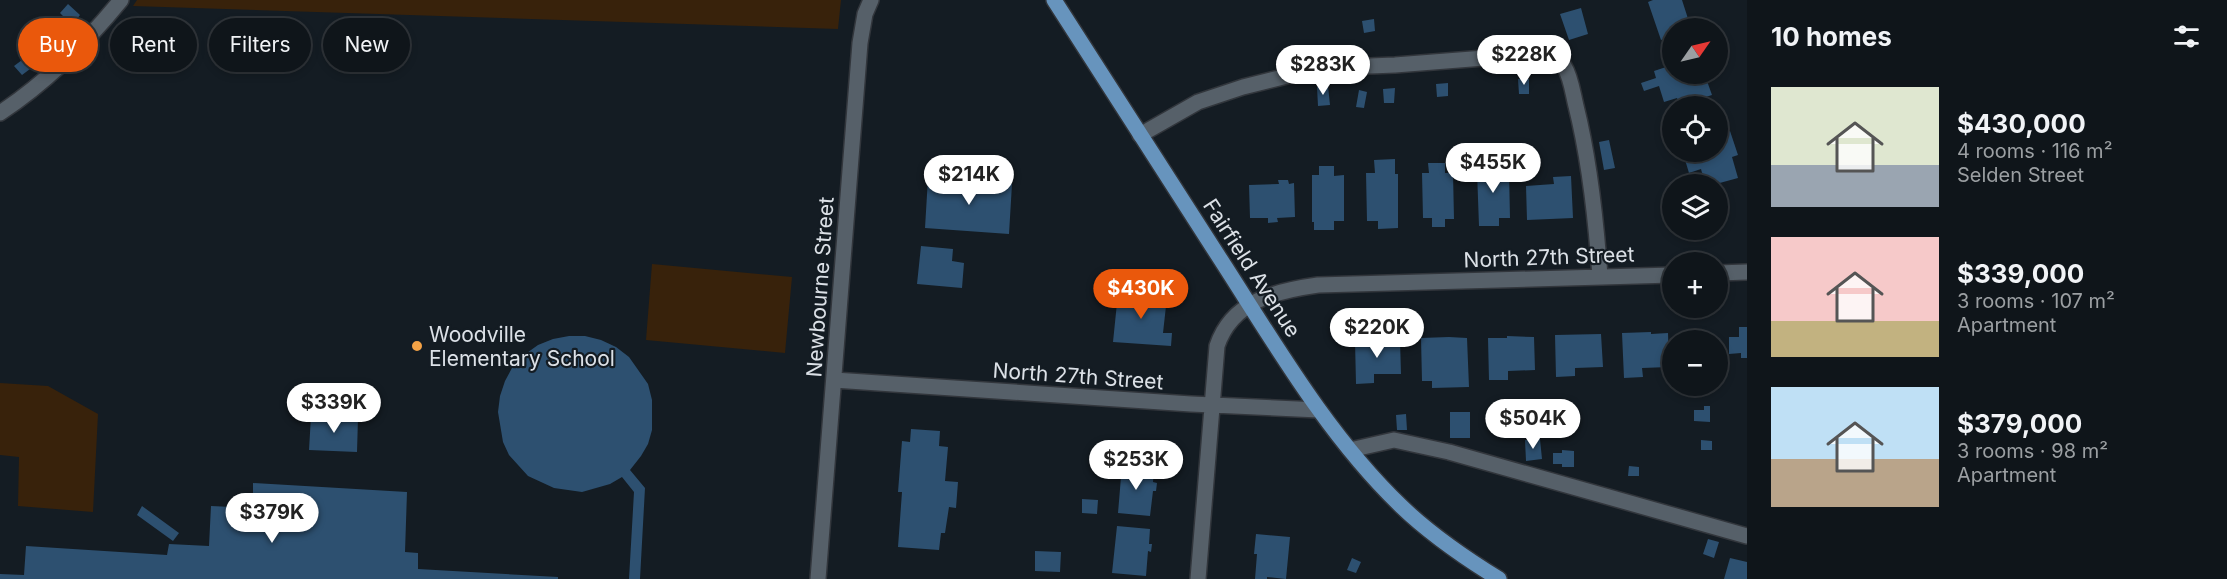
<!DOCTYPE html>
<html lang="en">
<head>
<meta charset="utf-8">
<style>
	:root { --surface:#0f151a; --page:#181e23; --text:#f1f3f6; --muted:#9b9fa2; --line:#2f3439; --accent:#ea580c }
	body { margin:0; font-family:Inter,sans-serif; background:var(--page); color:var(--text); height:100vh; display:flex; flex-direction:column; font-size:22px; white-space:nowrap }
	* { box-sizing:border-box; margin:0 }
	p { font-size:20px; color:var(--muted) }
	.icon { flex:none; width:33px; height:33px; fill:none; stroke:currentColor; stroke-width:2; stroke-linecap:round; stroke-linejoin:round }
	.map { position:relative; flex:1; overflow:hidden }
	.drawer { display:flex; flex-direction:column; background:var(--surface); width:480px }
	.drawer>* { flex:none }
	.banner { position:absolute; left:18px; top:18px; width:570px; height:54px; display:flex; gap:12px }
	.needle { width:39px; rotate:56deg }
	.tools { position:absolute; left:1662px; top:18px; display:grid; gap:12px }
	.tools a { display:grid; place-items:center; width:66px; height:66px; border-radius:50%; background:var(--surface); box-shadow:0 3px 9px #0003,0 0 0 2px var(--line); font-size:30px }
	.price { position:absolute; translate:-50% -51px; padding:0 14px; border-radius:21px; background:#fff; color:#222; font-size:20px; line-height:39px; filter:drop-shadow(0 2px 3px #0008) }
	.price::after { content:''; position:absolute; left:50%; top:36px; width:18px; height:14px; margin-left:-9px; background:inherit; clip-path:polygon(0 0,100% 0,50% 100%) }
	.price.active { background:var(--accent); color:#fff }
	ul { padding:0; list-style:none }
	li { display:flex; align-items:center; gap:18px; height:150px; padding:0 24px }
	li span { display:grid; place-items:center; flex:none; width:168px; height:120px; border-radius:0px; color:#555 }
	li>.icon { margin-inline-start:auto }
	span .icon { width:72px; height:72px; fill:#fffc; stroke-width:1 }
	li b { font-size:26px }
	h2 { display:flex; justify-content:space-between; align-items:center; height:72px; padding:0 24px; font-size:26px }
	.chip { padding:0 21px; border-radius:27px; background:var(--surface); box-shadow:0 3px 9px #0003,0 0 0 2px var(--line); font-size:21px; line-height:54px }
	.chip.active { background:var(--accent); color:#fff }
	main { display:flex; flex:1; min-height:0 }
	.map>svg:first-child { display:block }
	.green { fill:#38220b }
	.building { fill:#2d5070 }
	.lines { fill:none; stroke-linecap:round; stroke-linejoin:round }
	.minor-casing { stroke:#32363c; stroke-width:18 }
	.major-casing { stroke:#32363c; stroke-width:18 }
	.minor { stroke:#566069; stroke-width:15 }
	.major { stroke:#6794bd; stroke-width:15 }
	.poi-dot { fill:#f5a346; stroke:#141c23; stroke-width:2 }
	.labels { text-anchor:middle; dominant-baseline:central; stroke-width:4.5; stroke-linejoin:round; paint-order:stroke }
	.street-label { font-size:21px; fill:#dce1e7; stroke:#141c23 }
	.poi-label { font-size:21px; fill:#dce1e7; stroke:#141c23; text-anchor:start }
</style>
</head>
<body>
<main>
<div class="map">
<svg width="1747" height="579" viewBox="0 0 1747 579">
	<rect width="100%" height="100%" fill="#141c23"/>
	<path class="green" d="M137 0H841L838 29 133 6Z
		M652 264 792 277 785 353 646 340Z
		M0 383 48 386 98 414 93 512 18 506 19 457 0 455Z"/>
	<path class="building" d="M1653 0H1682L1691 28H1672V36L1661 40 1648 2Z
		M68 4 80 15 72 25 60 13Z
		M1581 8 1588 34 1569 40 1560 14Z
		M1374 19 1375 31 1364 33 1362 21Z
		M22 60 30 69 22 75 14 66Z
		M1672 65V74H1709L1711 80 1707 81 1712 95 1680 105 1677 98 1664 102 1659 86 1644 91 1641 83 1656 78 1654 71Z
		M1518 79H1529V94H1519Z
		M1448 83V96L1437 97 1436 84Z
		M1328 86 1330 105 1318 106 1317 87Z
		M1395 88 1394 103H1384L1383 89Z
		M1359 90 1367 92 1364 108 1356 107Z
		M1721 120 1725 133 1730 131 1738 155 1732 157 1738 178 1716 184H1705L1701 169 1689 173 1683 153 1718 152V121Z
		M1609 140 1615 168 1604 170 1599 142Z
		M1395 159V174H1398V228L1378 229V221H1367L1366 173H1375L1374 160Z
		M1483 161H1500V172L1509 171 1510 218H1499V226H1479L1477 171H1483Z
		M1428 163H1445V173H1453L1454 219H1445V227H1432V218H1423L1422 173H1429Z
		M1319 166H1334V176L1344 175V221H1334V230H1314V222H1312V175H1319Z
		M970 176 981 177 984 182 1012 184 1009 234 925 228 928 178 966 181Z
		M1571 176 1573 218 1527 220 1526 186 1554 184 1553 177Z
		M1278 180H1288L1289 184 1294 183 1295 217 1277 218 1278 222 1268 223V218H1250L1249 185 1279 184Z
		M921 246 953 249 952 261 964 263 962 288 917 284Z
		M1118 293 1167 297 1163 333H1172L1171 346 1113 342Z
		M1739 327H1747V358H1741V353L1729 354V337H1739Z
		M1651 332V334L1668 333 1669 367 1642 368 1643 377 1624 378 1622 333Z
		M1601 334 1603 367 1575 368V376L1556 377 1555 335Z
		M569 336H585L601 340 616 347 629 357 648 384 652 400V430L648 444 641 456 630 470 645 488 640 579H629L634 492 622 477 610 484 582 492 554 488 528 476 509 455 503 442 498 412 500 396 505 381 513 366 524 355 538 345 553 339Z
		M1507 336 1534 337 1535 370 1508 371V380H1489L1488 338H1507Z
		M1449 337 1467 338 1469 387 1432 388V381H1422L1421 338Z
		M1374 338H1381V341L1400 340 1401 374H1374V383L1356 384 1355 341H1374Z
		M1704 406H1710V422L1694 421V410H1704Z
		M1450 412H1470V438H1450Z
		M1406 414 1407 430H1397L1396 415Z
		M311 416 358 418 357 452 309 450Z
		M911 429 940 431 939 446 948 447 945 481 958 482 956 508 949 507 945 533H941L939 550 898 547 902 492H898L902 441 910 442Z
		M1540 439 1542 459 1526 461 1525 440Z
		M1701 440 1712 441V450H1701Z
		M1562 450 1574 451V467H1562V464H1553V453H1562Z
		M1122 466 1154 469 1153 482 1157 483 1156 491H1153L1150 516 1118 513 1121 477H1117V469H1122Z
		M1629 466 1639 467V476H1628Z
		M253 483 407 492 405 552 418 553V569L558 577V579H0V574L24 575 26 546 167 555 169 544 209 546 211 506 253 508Z
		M1082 499 1098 500 1097 514 1082 513Z
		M142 506 179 533 173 541 137 515Z
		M1117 526 1150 529 1149 544H1152L1151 552 1148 551 1146 576 1112 573Z
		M1256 534 1290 537 1286 579 1267 577V579H1255L1257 554H1254Z
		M1708 539 1719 542 1714 558 1703 554Z
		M1035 551 1061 552 1060 572 1035 571Z
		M1352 558 1361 562 1356 573 1347 570Z
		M1730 558 1747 562V579H1724Z"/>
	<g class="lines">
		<g class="minor-casing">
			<path id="minor" d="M0 113C47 82 86 43 121 0
				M1140 135 1198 102 1243 87 1319 68 1395 65 1535 54C1546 56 1557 56 1564 66 1571 77 1573 94 1576 106 1590 162 1596 219 1600 277
				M1718 273 1747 272
				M834 380 1191 404 1319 410
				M1350 450 1394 440 1449 452 1747 536
				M818 579 860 43 865 14 871 0
				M1198 579 1217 346C1232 301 1275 291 1318 285L1672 275"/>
		</g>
		<g class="major-casing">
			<path id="major" d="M1054 0C1109 86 1164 171 1219 257 1274 342 1327 435 1401 506 1430 534 1465 558 1499 579"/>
		</g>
		<use href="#minor" class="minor"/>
		<use href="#major" class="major"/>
	</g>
	<circle class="poi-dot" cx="417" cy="346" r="6"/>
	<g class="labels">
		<g class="street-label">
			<text transform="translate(1549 257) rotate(-2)">North 27th Street</text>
			<text transform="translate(1252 268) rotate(57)">Fairfield Avenue</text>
			<text transform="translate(820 287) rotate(-86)">Newbourne Street</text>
			<text transform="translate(1078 376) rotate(4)">North 27th Street</text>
		</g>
		<g class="poi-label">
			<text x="429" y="334">Woodville<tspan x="429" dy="24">Elementary School</tspan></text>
		</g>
	</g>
</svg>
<div class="tools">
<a><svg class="needle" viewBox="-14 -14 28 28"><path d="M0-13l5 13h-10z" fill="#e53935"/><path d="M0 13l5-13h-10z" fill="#9b9fa2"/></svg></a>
<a><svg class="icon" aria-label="locate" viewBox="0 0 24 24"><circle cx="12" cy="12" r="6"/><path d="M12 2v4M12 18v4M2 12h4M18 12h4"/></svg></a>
<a><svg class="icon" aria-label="layers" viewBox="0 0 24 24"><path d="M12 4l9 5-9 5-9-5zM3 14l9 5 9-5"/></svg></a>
<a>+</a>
<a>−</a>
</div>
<b class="price" style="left:1524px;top:86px">$228K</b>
<b class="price" style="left:1323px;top:96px">$283K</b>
<b class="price" style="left:1493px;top:194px">$455K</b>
<b class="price" style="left:969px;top:206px">$214K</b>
<b class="price active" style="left:1141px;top:320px">$430K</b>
<b class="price" style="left:1377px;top:359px">$220K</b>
<b class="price" style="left:334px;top:434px">$339K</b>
<b class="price" style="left:1533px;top:450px">$504K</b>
<b class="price" style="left:1136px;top:491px">$253K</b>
<b class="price" style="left:272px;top:544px">$379K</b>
<div class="banner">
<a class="chip active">Buy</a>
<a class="chip">Rent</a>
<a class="chip">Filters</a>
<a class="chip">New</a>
</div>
</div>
<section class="drawer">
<h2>10 homes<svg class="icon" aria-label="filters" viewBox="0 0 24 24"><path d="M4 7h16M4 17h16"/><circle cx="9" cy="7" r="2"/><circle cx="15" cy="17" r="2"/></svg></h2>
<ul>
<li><span style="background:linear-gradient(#dfe7d0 65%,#9aa5b1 0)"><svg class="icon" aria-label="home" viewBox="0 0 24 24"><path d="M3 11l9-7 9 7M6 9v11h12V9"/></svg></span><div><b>$430,000</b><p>4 rooms · 116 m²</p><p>Selden Street</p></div></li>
<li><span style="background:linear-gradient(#f6c9c9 70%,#c2b280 0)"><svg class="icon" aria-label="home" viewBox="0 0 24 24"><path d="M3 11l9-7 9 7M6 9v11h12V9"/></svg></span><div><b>$339,000</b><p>3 rooms · 107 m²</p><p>Apartment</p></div></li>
<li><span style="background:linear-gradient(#bfe0f5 60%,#b9a48a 0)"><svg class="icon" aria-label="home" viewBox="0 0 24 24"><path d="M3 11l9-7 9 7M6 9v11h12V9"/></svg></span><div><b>$379,000</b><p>3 rooms · 98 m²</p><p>Apartment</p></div></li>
</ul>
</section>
</main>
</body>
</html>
